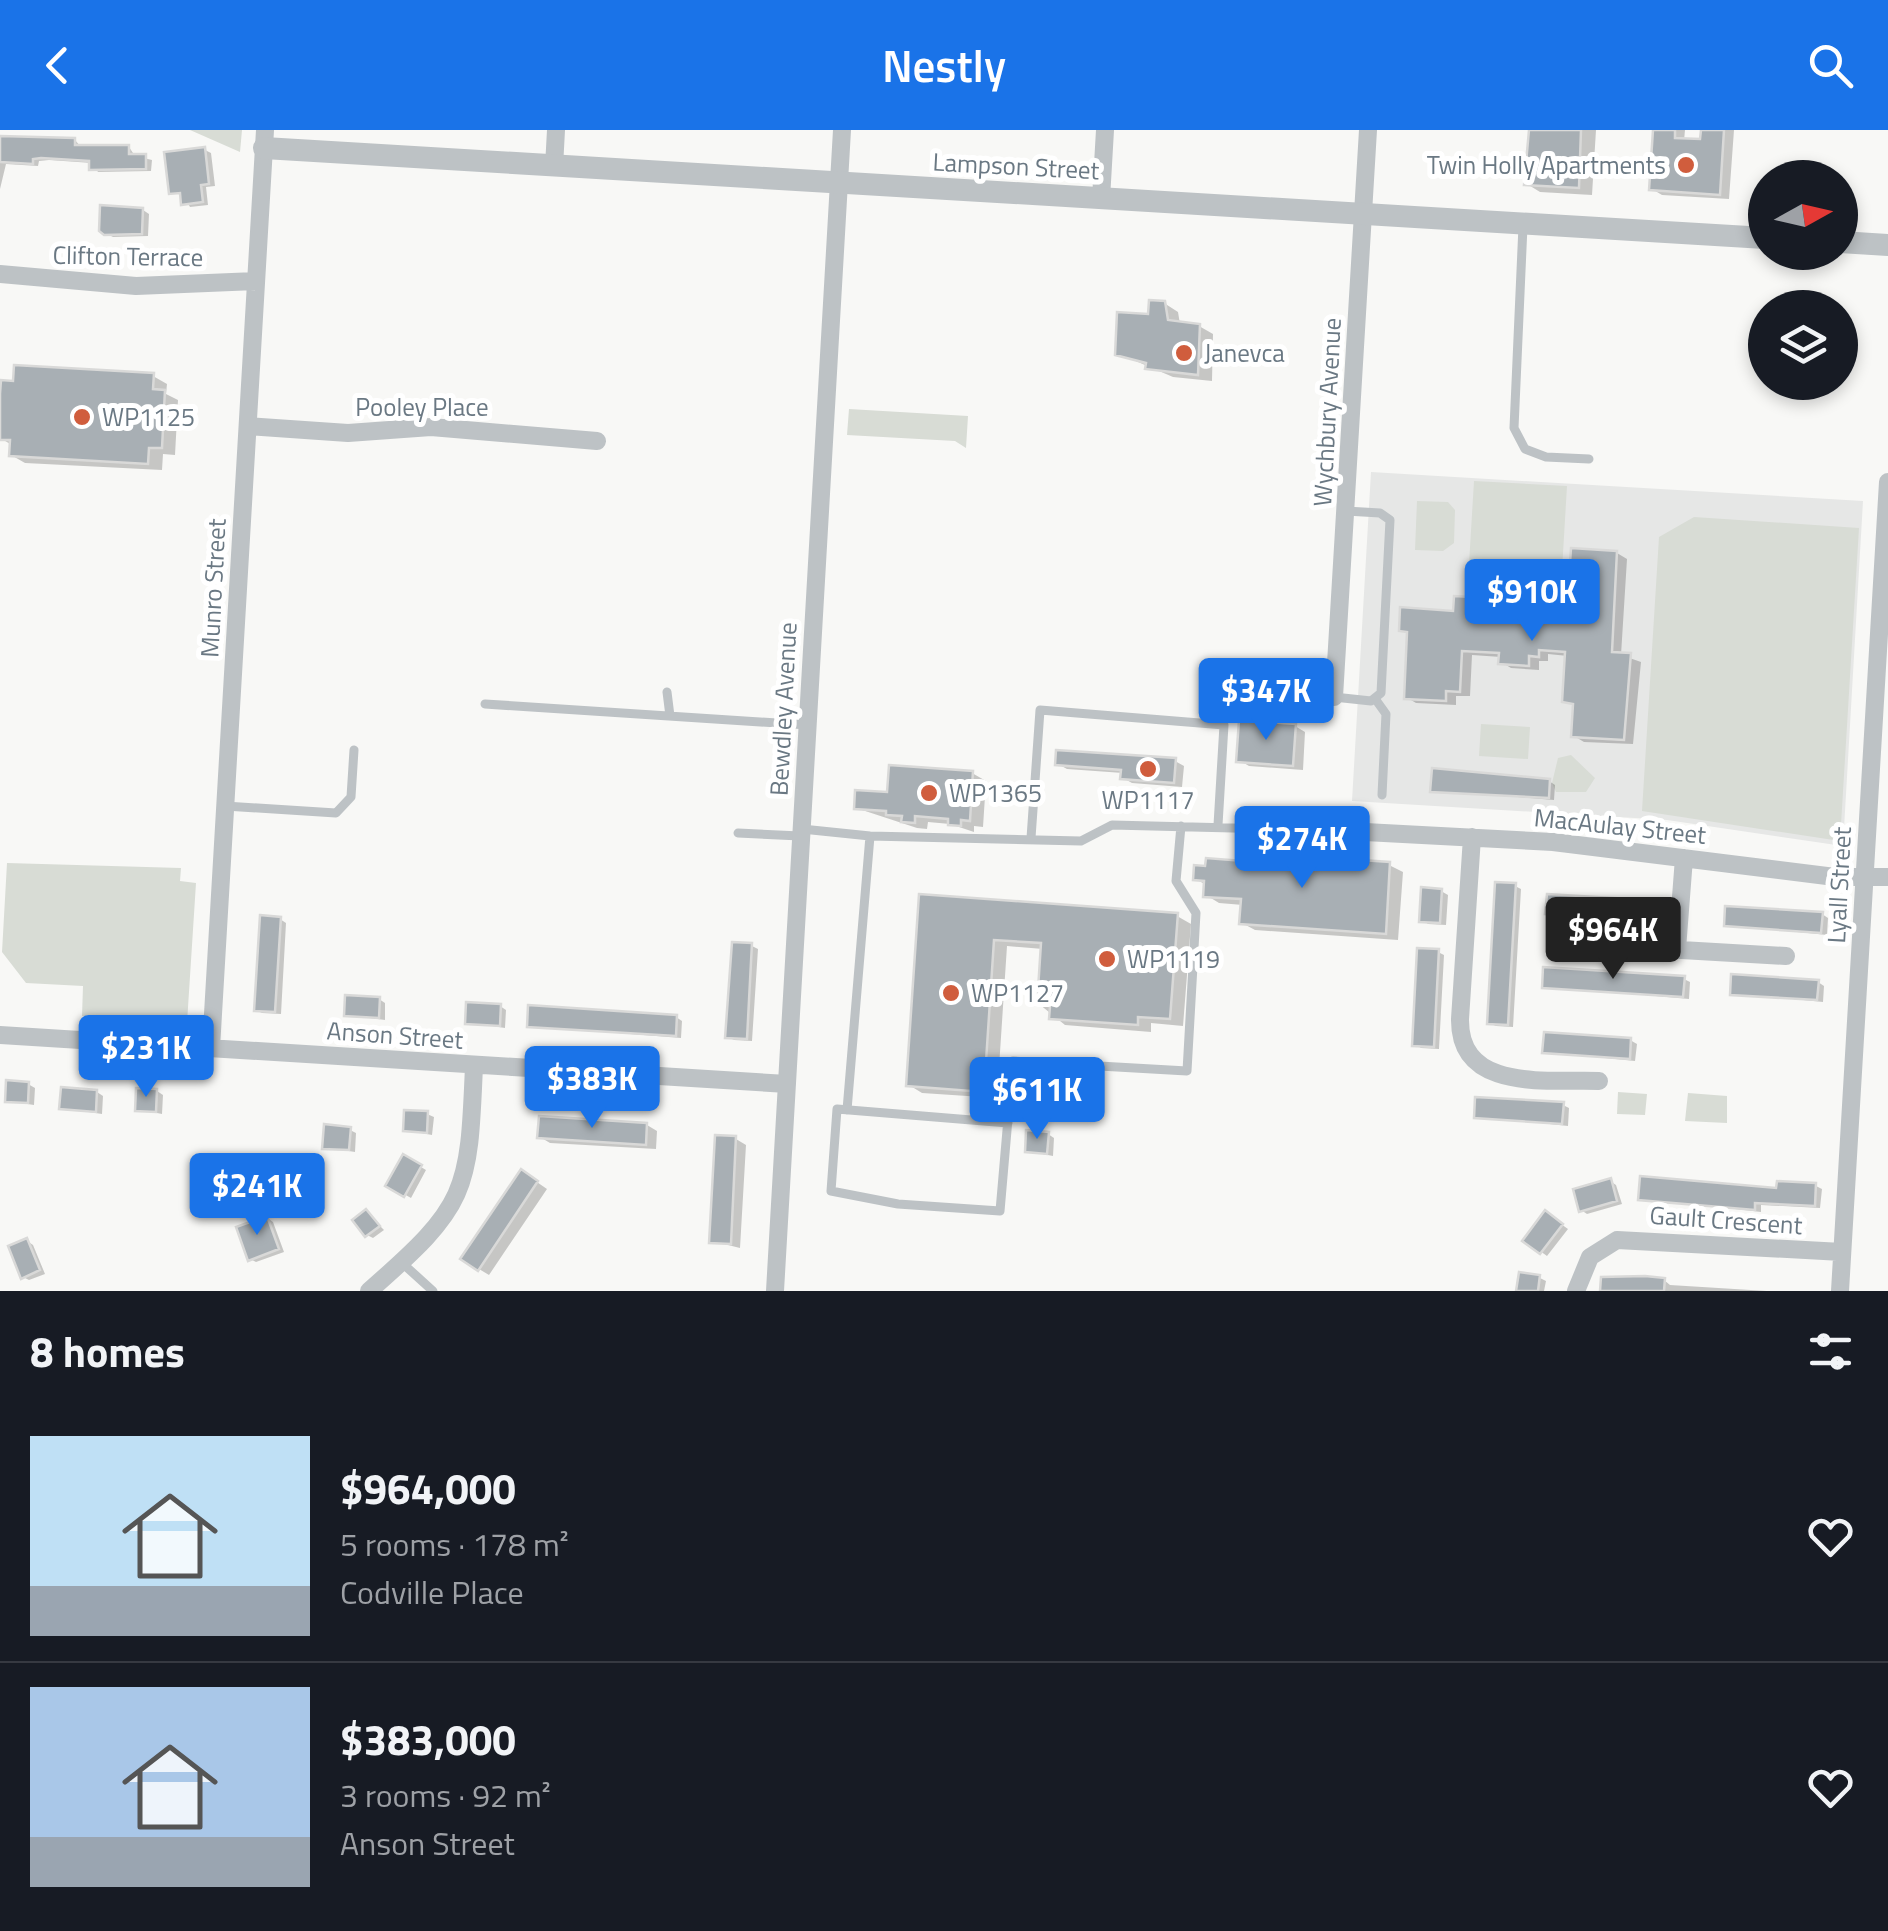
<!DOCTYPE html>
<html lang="en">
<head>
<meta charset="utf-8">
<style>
	:root { --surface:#171b24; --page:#242831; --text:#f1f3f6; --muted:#9ea1a6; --line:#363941; --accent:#1a73e8 }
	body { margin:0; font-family:"Titillium Web",sans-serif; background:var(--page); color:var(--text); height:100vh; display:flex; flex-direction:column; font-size:38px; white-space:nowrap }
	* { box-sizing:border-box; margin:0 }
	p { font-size:32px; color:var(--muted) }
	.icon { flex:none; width:55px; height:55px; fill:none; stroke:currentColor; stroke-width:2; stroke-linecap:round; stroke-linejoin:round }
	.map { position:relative; height:1161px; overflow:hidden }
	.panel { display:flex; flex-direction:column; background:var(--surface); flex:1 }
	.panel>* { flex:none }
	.needle { width:65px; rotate:82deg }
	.fabs { position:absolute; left:1748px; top:30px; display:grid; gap:20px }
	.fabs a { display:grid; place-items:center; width:110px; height:110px; border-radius:50%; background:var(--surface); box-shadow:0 5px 15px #0003; font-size:50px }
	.price { position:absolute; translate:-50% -85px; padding:0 22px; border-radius:10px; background:var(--accent); color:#fff; font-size:32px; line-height:65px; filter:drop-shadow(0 2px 5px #0008) }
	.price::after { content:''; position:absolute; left:50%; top:60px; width:30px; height:22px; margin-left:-15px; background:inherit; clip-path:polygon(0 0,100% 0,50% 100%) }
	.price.current { background:#222; color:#fff }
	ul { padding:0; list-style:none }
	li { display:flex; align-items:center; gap:30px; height:250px; padding:0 30px }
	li+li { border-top:2px solid var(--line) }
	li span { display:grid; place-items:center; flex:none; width:280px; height:200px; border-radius:0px; color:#555 }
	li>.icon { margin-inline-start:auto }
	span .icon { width:120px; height:120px; fill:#fffc; stroke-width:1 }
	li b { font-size:42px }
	h2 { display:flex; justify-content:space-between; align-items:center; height:120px; padding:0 30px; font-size:42px }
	header { display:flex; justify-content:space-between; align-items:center; height:130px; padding:0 30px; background:var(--accent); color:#fff; font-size:45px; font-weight:600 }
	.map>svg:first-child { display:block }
	.built { fill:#e6e7e6 }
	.green { fill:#d8dcd5 }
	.shadow { fill:#0003 }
	.building { fill:#a8afb4; stroke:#d9d9d8; stroke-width:2.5 }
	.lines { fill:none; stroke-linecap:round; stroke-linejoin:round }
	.service { stroke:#bdc2c5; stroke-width:9 }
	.minor { stroke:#bdc2c5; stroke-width:18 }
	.tertiary { stroke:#bdc2c5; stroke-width:22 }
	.poi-dot { fill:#d05d3d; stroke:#fff; stroke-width:4 }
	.labels { text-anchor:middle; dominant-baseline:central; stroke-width:10; stroke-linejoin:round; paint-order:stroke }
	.poi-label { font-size:25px; fill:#6a7883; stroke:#fff; text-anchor:start }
	.street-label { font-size:25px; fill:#6a7883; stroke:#fff }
</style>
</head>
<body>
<header><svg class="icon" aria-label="back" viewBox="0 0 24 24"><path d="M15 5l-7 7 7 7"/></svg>Nestly<svg class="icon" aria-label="search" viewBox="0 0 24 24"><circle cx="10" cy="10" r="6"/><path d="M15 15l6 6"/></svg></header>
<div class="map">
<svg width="1888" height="1161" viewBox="0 0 1888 1161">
	<rect width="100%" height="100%" fill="#f8f8f6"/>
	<path class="built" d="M1371 342 1863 371 1843 716 1667 690 1352 671Z"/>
	<path class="green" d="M190 0H242L240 22Z
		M849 279 968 286 966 318 955 311 847 305Z
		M1474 351 1567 356 1562 440 1469 434Z
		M1417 371 1448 372 1455 380 1454 413 1443 421 1415 420Z
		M1694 387 1859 398 1840 711 1642 681 1659 407Z
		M1481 594 1530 597 1528 629 1479 626Z
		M1571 625 1595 648 1586 662H1556L1552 653 1558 628Z
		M7 733 181 738 180 751 196 753 187 893 82 886 83 856 26 853 2 822Z
		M1618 962 1647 964 1645 985 1617 984Z
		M1688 963 1727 966V993L1685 991Z"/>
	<path class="shadow" d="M1530 0H1596L1592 65 1540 62 1527 54Z
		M1655 0H1685L1684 11 1703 12 1704 0H1734L1729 69 1662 65 1652 59Z
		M0 6 75 10 81 17H129L135 26 152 30 151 41 98 42 92 33 49 30 39 31 38 36 6 34 0 59Z
		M205 20 211 23 215 56 206 57 208 75 190 77 183 65 171 62Z
		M143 80 149 84 148 106 113 107 105 103Z
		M1164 173 1178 182 1180 194 1199 196 1213 204 1212 251 1173 247 1117 223Z
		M153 246 167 254 166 264 178 270 175 325 163 324 162 340 25 333 11 325 12 315 0 308Z
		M1617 423 1627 429 1621 525 1641 532 1633 614 1584 612 1574 606 1575 576 1565 570 1568 526 1548 524V531H1539V540L1511 538 1501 532V527L1472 525 1470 566H1456V575L1416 573 1406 567 1409 505 1401 500 1456 483 1541 473 1551 479V486L1570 480Z
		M1295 596 1305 602 1303 640 1249 636 1239 630Z
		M1175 631 1184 636 1182 657 1132 653 1123 648V643L1067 639 1058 634Z
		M972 643 986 651 983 697 974 696V702L950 694 928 692 927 699 917 698 856 678 890 664Z
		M1549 651 1555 655 1554 670 1433 660Z
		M1389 735 1403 742 1398 810 1255 800 1242 793 1243 775 1219 773 1206 765V755L1196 749Z
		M1515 756 1521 759 1513 897 1496 896 1489 893Z
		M1441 761 1448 765 1446 795 1428 794 1422 790Z
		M921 767 1177 786 1191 794 1183 896 1151 893V902L1065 895 1039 874 1043 819 1007 816 997 968 922 963 909 955Z
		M1644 772 1650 776 1649 793 1548 783Z
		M1822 784 1828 788 1827 805 1727 795Z
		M280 789 286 793 281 884 262 883 256 880Z
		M752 816 758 819 752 911 734 910 728 907Z
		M1438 822 1444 825 1439 919 1421 918 1415 914Z
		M1684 849 1690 852 1689 869 1544 856Z
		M1818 852 1824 856 1823 872 1732 863Z
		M379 869 385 873V890L347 885Z
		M500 876 506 880 505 898 467 892Z
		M676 887 682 891 681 908 530 896Z
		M1630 910 1637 914 1635 931 1545 922Z
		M28 954 35 958 34 975 8 971Z
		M157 961 163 965 162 984 137 979Z
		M97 962 103 966 102 984 62 978Z
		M1563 975 1569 978 1568 996 1476 986Z
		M427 984 434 987 432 1005 405 1000Z
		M647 995 657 1001 656 1019 550 1013 540 1007Z
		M350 1000 356 1003 355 1022 324 1017Z
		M1048 1004 1054 1008 1053 1026 1027 1021Z
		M736 1009 746 1015 740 1118 712 1111Z
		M404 1027 426 1040 411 1068 388 1055Z
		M531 1048 547 1059 489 1145 479 1139Z
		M1610 1051 1616 1055 1622 1074 1587 1084 1581 1080Z
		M1816 1056 1822 1059 1820 1078 1761 1075V1082L1641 1068Z
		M366 1082 384 1100 373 1108 367 1105Z
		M1551 1087 1568 1099 1547 1126 1526 1111Z
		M267 1088 273 1092 284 1122 256 1132 250 1129Z
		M27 1111 33 1115 45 1144 29 1150 23 1147Z
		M1540 1148 1546 1151 1544 1161H1518Z
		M1664 1150 1670 1155 1767 1161H1602Z"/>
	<path class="building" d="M1529 0H1581L1579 58 1524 55Z
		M1653 0H1675V8L1700 9 1701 0H1724L1720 65 1649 60Z
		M0 6 75 8V15H129V24H146V39L89 40V31L41 28 33 29V34L0 32Z
		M205 17 209 54 201 55 203 72 181 75 180 63 169 64 164 22Z
		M100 75 143 78 142 104 104 105 99 101Z
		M1149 170 1165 171 1168 190 1200 194 1198 245 1145 239 1146 233 1115 225 1117 182 1148 184Z
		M14 235 154 243 153 259 165 260 162 318H149L148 334 9 326 10 310H0V264L1 250 13 251Z
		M1571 418 1617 421 1612 522 1631 523 1624 610 1571 607 1573 574 1562 572 1565 522 1539 520V527L1529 526V536L1498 534 1499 523 1462 521 1460 562 1446 561V571L1404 569 1407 502 1399 501 1400 477 1453 481 1454 466 1542 471 1541 487 1567 479Z
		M1239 590 1296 594 1293 636 1236 632Z
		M1056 620 1176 628 1174 653 1120 649 1121 640 1055 635Z
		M889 635 973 641 970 691 961 690V696L948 695V689L915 686V693L901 692 902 686 886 685V681L854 679 855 660 887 662Z
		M1432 638 1550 649 1549 668 1430 662Z
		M1244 722 1390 732 1386 804 1239 794 1241 769 1203 767 1204 751 1193 750 1194 735 1205 736 1206 728 1243 731Z
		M1495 752 1516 753 1508 895 1487 894Z
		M1421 757 1442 759 1440 793 1419 792Z
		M919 764 1178 783 1170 889 1138 887V895L1049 889 1050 876 1037 875 1041 813 994 810 984 962 906 956Z
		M1547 764 1645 770 1643 791 1545 784Z
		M1725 776 1823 782 1821 803 1724 796Z
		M260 785 281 787 275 882 254 881Z
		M732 812 752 813 747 909 725 908Z
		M1417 818 1439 819 1434 917 1412 916Z
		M1543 837 1685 846 1683 867 1542 858Z
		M1731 844 1819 850 1817 870 1730 865Z
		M345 865 380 867 379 888 344 886Z
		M466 872 501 874 500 896 465 894Z
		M528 875 677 885 676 906 527 897Z
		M1544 902 1631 908 1630 929 1542 923Z
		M6 950 29 952 28 973 5 972Z
		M61 957 97 960 96 982 59 979Z
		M136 958 157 959 156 982 135 981Z
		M1475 967 1564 972 1562 994 1474 988Z
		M404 980 428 981 427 1003 403 1001Z
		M539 986 647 993 646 1015 537 1008Z
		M324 994 351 997 349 1020 322 1019Z
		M1026 1000 1049 1002 1047 1024 1025 1022Z
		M715 1005 736 1006 731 1114 709 1113Z
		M403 1024 422 1035 404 1067 385 1056Z
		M521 1039 538 1051 478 1141 460 1129Z
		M1640 1046 1776 1058 1777 1051 1816 1053 1815 1076 1755 1073V1080L1638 1070Z
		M1611 1048 1617 1071 1579 1082 1573 1059Z
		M366 1079 380 1096 365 1107 352 1090Z
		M1545 1080 1563 1094 1540 1124 1522 1111Z
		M267 1086 279 1119 248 1131 236 1097Z
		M27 1108 40 1140 21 1149 8 1116Z
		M1519 1142 1540 1145 1538 1161H1516Z
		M1645 1146 1665 1148 1664 1161H1600L1601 1147Z"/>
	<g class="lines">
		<path class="service" d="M1523 96 1514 298 1525 319 1546 327 1589 329
			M667 562 670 586
			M1334 567 1371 571 1381 563 1390 390 1380 383 1346 381
			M1376 570 1386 584 1382 665
			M485 574 808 595
			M225 676 336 683 351 667 354 620
			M802 699 870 706 1081 711 1112 695 1345 701
			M738 703 800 706
			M1031 708 1040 580 1224 595 1218 695
			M847 980 870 706
			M1008 993 837 979 831 1061 898 1074 1000 1081 1013 931 1187 941 1196 783 1176 751 1181 696
			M401 1132 433 1161"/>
		<path class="minor" d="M554 37 556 0
			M1101 69 1105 0
			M0 144 136 156 256 151
			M248 296 348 303 431 297 597 311
			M1334 567 1368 0
			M1346 701 1553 712 1835 747H1888
			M1472 707 1460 889C1459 963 1549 949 1599 951
			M1578 814 1786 826
			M1677 819 1684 728
			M0 905 787 954
			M211 918 265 0
			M369 1161C467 1075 469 1064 474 935
			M775 1161 842 0
			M1576 1161 1590 1127 1617 1110 1842 1122
			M1840 1161 1888 352"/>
		<path class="tertiary" d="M264 18 1765 108
			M1840 112 1888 115"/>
	</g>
	<g class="poi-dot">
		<circle cx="1686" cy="35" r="10"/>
		<circle cx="1184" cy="223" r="10"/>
		<circle cx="82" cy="287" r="10"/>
		<circle cx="1148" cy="639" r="10"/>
		<circle cx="929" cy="663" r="10"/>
		<circle cx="1107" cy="829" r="10"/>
		<circle cx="951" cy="863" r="10"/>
	</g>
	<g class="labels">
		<g class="poi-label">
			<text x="1666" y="35" text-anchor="end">Twin Holly Apartments</text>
			<text x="1204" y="223">Janevca</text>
			<text x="102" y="287">WP1125</text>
			<text x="949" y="663">WP1365</text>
			<text x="1148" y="670" text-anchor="middle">WP1117</text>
			<text x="1127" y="829">WP1119</text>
			<text x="971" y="863">WP1127</text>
		</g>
		<g class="street-label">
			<text transform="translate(1016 36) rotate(3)">Lampson Street</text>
			<text transform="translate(128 126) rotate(1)">Clifton Terrace</text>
			<text x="422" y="277">Pooley Place</text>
			<text transform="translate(1327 282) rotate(-87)">Wychbury Avenue</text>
			<text transform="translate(213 458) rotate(-87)">Munro Street</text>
			<text transform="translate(783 579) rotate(-87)">Bewdley Avenue</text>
			<text transform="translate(1620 696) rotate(6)">MacAulay Street</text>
			<text transform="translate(1839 755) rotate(-87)">Lyall Street</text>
			<text transform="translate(395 905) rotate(4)">Anson Street</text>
			<text transform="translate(1726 1090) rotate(4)">Gault Crescent</text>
		</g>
	</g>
</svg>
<div class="fabs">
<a><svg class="needle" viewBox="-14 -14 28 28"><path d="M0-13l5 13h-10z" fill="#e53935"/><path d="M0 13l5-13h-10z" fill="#9ea1a6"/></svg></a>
<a><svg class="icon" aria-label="layers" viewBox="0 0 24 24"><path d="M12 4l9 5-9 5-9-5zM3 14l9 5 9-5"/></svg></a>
</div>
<b class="price" style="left:1532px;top:514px">$910K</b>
<b class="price" style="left:1266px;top:613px">$347K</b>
<b class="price" style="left:1302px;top:761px">$274K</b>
<b class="price current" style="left:1613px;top:852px">$964K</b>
<b class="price" style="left:146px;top:970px">$231K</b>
<b class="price" style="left:592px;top:1001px">$383K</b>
<b class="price" style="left:1037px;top:1012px">$611K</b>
<b class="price" style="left:257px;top:1108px">$241K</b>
</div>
<section class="panel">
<h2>8 homes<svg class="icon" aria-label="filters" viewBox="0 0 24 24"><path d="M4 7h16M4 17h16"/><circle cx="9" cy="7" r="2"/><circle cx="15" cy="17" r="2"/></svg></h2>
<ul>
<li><span style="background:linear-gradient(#bfe0f5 75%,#9aa5b1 0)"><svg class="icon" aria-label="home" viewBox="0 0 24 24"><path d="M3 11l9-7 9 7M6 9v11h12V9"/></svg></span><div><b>$964,000</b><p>5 rooms · 178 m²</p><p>Codville Place</p></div><svg class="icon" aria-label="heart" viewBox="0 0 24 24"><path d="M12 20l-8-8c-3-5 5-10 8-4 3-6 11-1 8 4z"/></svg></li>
<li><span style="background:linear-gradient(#a9c7e8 75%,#9aa5b1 0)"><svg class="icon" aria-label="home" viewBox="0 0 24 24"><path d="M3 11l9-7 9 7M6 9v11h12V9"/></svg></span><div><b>$383,000</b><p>3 rooms · 92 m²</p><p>Anson Street</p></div><svg class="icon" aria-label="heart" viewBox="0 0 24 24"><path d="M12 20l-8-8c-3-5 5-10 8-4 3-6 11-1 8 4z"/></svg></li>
</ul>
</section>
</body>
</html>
